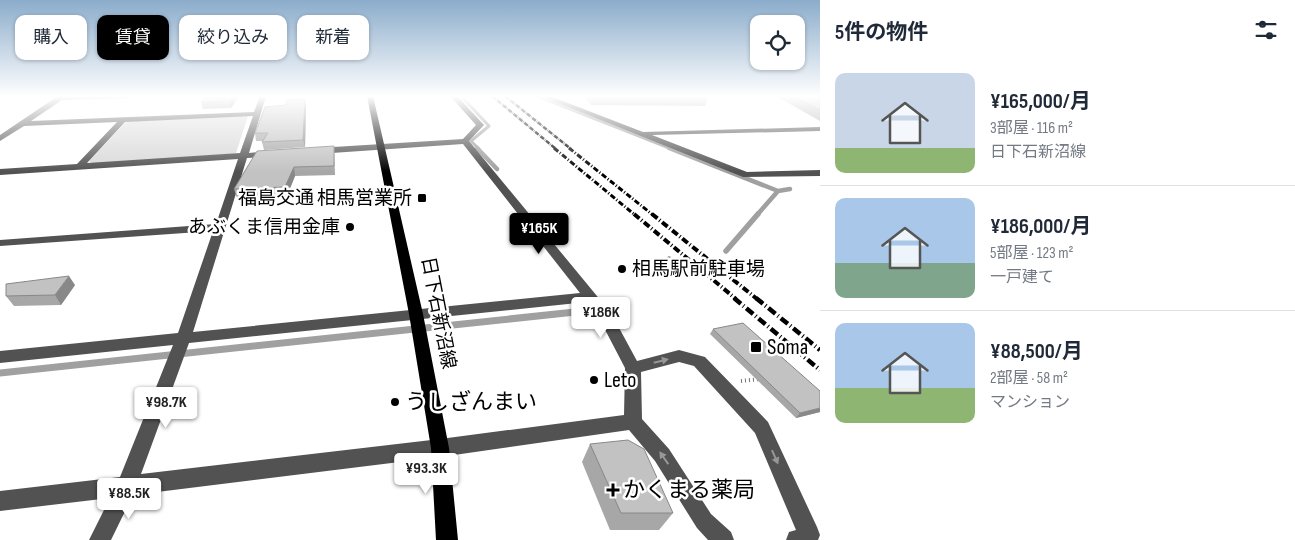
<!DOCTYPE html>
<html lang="ja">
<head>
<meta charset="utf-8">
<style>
	:root { --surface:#fff; --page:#f2f2f3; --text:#1f2937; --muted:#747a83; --line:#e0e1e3; --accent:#000 }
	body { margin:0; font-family:"Sofia Sans Condensed","Noto Sans JP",sans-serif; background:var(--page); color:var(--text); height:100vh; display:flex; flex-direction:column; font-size:19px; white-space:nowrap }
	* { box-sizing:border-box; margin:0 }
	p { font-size:16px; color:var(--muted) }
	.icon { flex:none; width:28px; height:28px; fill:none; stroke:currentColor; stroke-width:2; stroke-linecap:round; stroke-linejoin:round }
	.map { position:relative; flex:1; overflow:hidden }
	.side { display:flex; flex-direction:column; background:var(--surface); width:475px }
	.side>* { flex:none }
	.guide { position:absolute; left:15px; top:15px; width:475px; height:45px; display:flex; gap:10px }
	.fabs { position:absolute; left:750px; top:15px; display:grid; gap:10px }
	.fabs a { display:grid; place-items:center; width:55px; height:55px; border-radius:10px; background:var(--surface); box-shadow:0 1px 4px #0004; font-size:25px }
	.price { position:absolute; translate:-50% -42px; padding:0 11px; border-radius:5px; background:#fff; color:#222; font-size:16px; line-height:32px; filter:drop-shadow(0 1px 2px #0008) }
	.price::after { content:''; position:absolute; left:50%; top:30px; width:15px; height:11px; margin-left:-8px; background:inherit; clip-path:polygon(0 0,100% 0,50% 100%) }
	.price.on { background:var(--accent); color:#fff }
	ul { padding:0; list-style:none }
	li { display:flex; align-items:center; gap:15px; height:125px; padding:0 15px }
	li+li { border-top:1px solid var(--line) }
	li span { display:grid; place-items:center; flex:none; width:140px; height:100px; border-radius:10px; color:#555 }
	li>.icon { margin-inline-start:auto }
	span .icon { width:60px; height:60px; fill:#fffc; stroke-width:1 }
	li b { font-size:21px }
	h2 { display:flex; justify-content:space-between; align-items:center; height:60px; padding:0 15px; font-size:21px }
	.tag { padding:0 18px; border-radius:10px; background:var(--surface); box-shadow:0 1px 4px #0004; font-size:18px; line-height:45px }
	.tag.on { background:var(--accent); color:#fff }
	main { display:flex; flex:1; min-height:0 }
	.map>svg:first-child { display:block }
	.green { fill:#d9d9d9 }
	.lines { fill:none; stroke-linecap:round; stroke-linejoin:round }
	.stream-far3 { stroke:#a0a0a0; stroke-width:3 }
	.stream-far2 { stroke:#a0a0a0; stroke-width:4.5 }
	.stream-far1 { stroke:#a0a0a0; stroke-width:5.5 }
	.stream { stroke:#a0a0a0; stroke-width:7 }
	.path { stroke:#747474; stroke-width:4; stroke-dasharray:1 3; stroke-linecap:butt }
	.minor { fill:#525252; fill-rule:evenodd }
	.major { fill:#000; fill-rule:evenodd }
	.rail-far3 { stroke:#000; stroke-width:2.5; stroke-dasharray:4.5 1 0.5 1; stroke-linecap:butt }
	.rail-far2 { stroke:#000; stroke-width:3; stroke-dasharray:5.5 2 1 2; stroke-linecap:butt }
	.rail-far1 { stroke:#000; stroke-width:4; stroke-dasharray:7 2.5 1 2.5; stroke-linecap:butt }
	.rail { stroke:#000; stroke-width:4.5; stroke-dasharray:9 3 1 3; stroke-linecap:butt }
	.wall { fill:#a7a7a7 }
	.shaded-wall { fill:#888 }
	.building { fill:#c2c2c2; stroke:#888 }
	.oneway { fill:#979797 }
	.poi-dot { fill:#000; stroke:#fff; stroke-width:2 }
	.labels { text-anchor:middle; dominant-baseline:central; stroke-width:5; stroke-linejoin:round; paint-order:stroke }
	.poi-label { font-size:19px; fill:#000; stroke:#fff; text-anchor:end }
	.street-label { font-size:19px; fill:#000; stroke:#fff }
	.near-poi-label { font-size:22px; fill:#000; stroke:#fff; text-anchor:start }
</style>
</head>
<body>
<main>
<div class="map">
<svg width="820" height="540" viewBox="0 0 820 540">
	<rect width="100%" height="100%" fill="#fff"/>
	<path class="green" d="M248 116 236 153 231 154 93 164 89 161 125 123 131 121Z"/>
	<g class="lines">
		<path class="stream-far3" d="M461 96 489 126 471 141 479 149
			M537 96 672 149"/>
		<path class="stream-far2" d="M477 148 497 169
			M669 148 778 191
			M757 215 778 191 790 189"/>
		<path class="stream-far1" d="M726 251 758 214
			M662 265 669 259"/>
		<path class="stream" d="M0 373 594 310"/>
		<path class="path" d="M741 381 760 379"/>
		<path class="minor" d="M58 96H130L127 98 62 100 31 121 254 112 260 96H266L249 153 269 151 273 154 269 157 247 158 193 332 580 293 463 144 317 154 313 151 317 148 463 139 476 125 450 96H457L484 125 469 141 611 313 637 361 679 350 705 357 768 422 817 527 820 535 818 540H786L789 532 796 530 755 433 694 366 679 362 641 372 642 419 669 449 711 514 731 532 734 540H708L697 528 655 461 629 430 440 457 133 495 111 540H89L110 498 0 511V491L120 477 173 345 0 363V351L178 333 213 231 0 246V240L216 224 238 159 0 175V169L77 164 117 122 24 126 0 141V135ZM253 116 240 153 87 163 125 122ZM587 302 600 320 625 368 624 415 440 439 141 474 189 343Z
			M541 96H550L643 132 820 127V131L652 135 747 172 820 170V176L743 177Z"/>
		<path class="major" d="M367 96H373L423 314 449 448 458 540H436L431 448 409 314Z"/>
		<path class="rail-far3" d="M492 96 556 149
			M505 96 571 149"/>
		<path class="rail-far2" d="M554 148 635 215
			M569 148 653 215"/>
		<path class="rail-far1" d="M634 214 736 299
			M652 214 757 299"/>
		<path class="rail" d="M734 298 820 370
			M756 298 820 350"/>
	</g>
	<path class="wall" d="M209 96H239L231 108 203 109 201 102Z
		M584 96H709L705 106 591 105Z
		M776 96H820V121Z
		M306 106 305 147 264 150 262 142 263 141H256L255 133Z
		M334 146 335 175 295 176 287 196 237 198 234 189Z
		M75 285 61 305 14 306 6 296Z
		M713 329 820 412 796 418 710 334Z
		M590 444 673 513 659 530H610L582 462Z"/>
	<path class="shaded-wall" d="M233 96H239L231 108 229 101Z
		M305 99 306 106 305 147 303 140Z
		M294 167 295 176 287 196 285 187Z
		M69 276 75 285 61 305 55 295Z
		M820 408V412L796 418 800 413Z"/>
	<path class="building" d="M209 96H233L229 101 201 102Z
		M793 96H820V110Z
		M305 99 303 140 262 142 268 133H255L265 107 286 105 287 100Z
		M334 146V166L294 167 285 187 234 189 257 151Z
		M69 276 55 295 6 296V284Z
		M743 323 820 391V408L800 413 713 329Z
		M628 440 644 449 673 513H621L590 444Z"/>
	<defs><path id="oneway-solid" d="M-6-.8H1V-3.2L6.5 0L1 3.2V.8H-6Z" transform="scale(1.25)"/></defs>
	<g class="oneway">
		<use href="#oneway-solid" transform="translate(661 361) rotate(-14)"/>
		<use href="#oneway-solid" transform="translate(775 457) rotate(66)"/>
		<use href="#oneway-solid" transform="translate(664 458) rotate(-125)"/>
	</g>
	<linearGradient id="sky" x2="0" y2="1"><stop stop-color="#8baccb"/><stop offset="0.56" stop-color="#fff"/><stop offset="1" stop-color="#fff" stop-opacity="0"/></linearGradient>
	<rect width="820" height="172" fill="url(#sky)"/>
	<g class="poi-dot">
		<rect x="417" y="193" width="10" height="10" rx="2.5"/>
		<circle cx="350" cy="227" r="5"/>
		<circle cx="622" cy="269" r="5"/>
		<rect x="750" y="341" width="12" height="12" rx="2.5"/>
		<circle cx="594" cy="380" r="5"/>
		<circle cx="395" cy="402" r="5"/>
		<path d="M610.5 482.5h5v5h5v5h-5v5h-5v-5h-5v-5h5z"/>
	</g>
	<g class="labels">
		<g class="poi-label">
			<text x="412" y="198">福島交通 相馬営業所</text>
			<text x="340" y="227">あぶくま信用金庫</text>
			<text x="632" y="269" text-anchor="start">相馬駅前駐車場</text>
		</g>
		<g class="street-label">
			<text transform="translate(438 313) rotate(79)">日下石新沼線</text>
		</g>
		<g class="near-poi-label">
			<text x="767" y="347">Soma</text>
			<text x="604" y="380">Leto</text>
			<text x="405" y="402">うしざんまい</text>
			<text x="623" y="490">かくまる薬局</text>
		</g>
	</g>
</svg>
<div class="fabs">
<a><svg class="icon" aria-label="locate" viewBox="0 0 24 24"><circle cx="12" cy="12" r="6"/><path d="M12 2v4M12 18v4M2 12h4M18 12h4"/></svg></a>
</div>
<b class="price on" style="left:539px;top:255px">¥165K</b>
<b class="price" style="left:601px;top:339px">¥186K</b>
<b class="price" style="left:166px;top:429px">¥98.7K</b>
<b class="price" style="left:426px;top:495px">¥93.3K</b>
<b class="price" style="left:129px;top:520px">¥88.5K</b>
<div class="guide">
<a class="tag">購入</a>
<a class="tag on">賃貸</a>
<a class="tag">絞り込み</a>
<a class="tag">新着</a>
</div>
</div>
<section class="side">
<h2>5件の物件<svg class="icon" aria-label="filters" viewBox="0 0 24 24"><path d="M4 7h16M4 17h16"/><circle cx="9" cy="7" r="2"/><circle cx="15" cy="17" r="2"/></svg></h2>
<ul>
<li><span style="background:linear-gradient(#c9d6e8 75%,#8fb573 0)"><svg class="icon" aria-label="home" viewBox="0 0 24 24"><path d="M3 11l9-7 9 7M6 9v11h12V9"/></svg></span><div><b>¥165,000/月</b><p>3部屋 · 116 m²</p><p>日下石新沼線</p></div></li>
<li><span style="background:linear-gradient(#a9c7e8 65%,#7fa58c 0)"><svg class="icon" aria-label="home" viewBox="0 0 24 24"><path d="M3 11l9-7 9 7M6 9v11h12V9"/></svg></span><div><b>¥186,000/月</b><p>5部屋 · 123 m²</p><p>一戸建て</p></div></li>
<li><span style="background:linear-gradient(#a9c7e8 65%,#8fb573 0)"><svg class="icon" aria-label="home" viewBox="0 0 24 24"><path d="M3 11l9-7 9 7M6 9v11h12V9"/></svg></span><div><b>¥88,500/月</b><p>2部屋 · 58 m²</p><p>マンション</p></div></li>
</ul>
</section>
</main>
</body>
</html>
